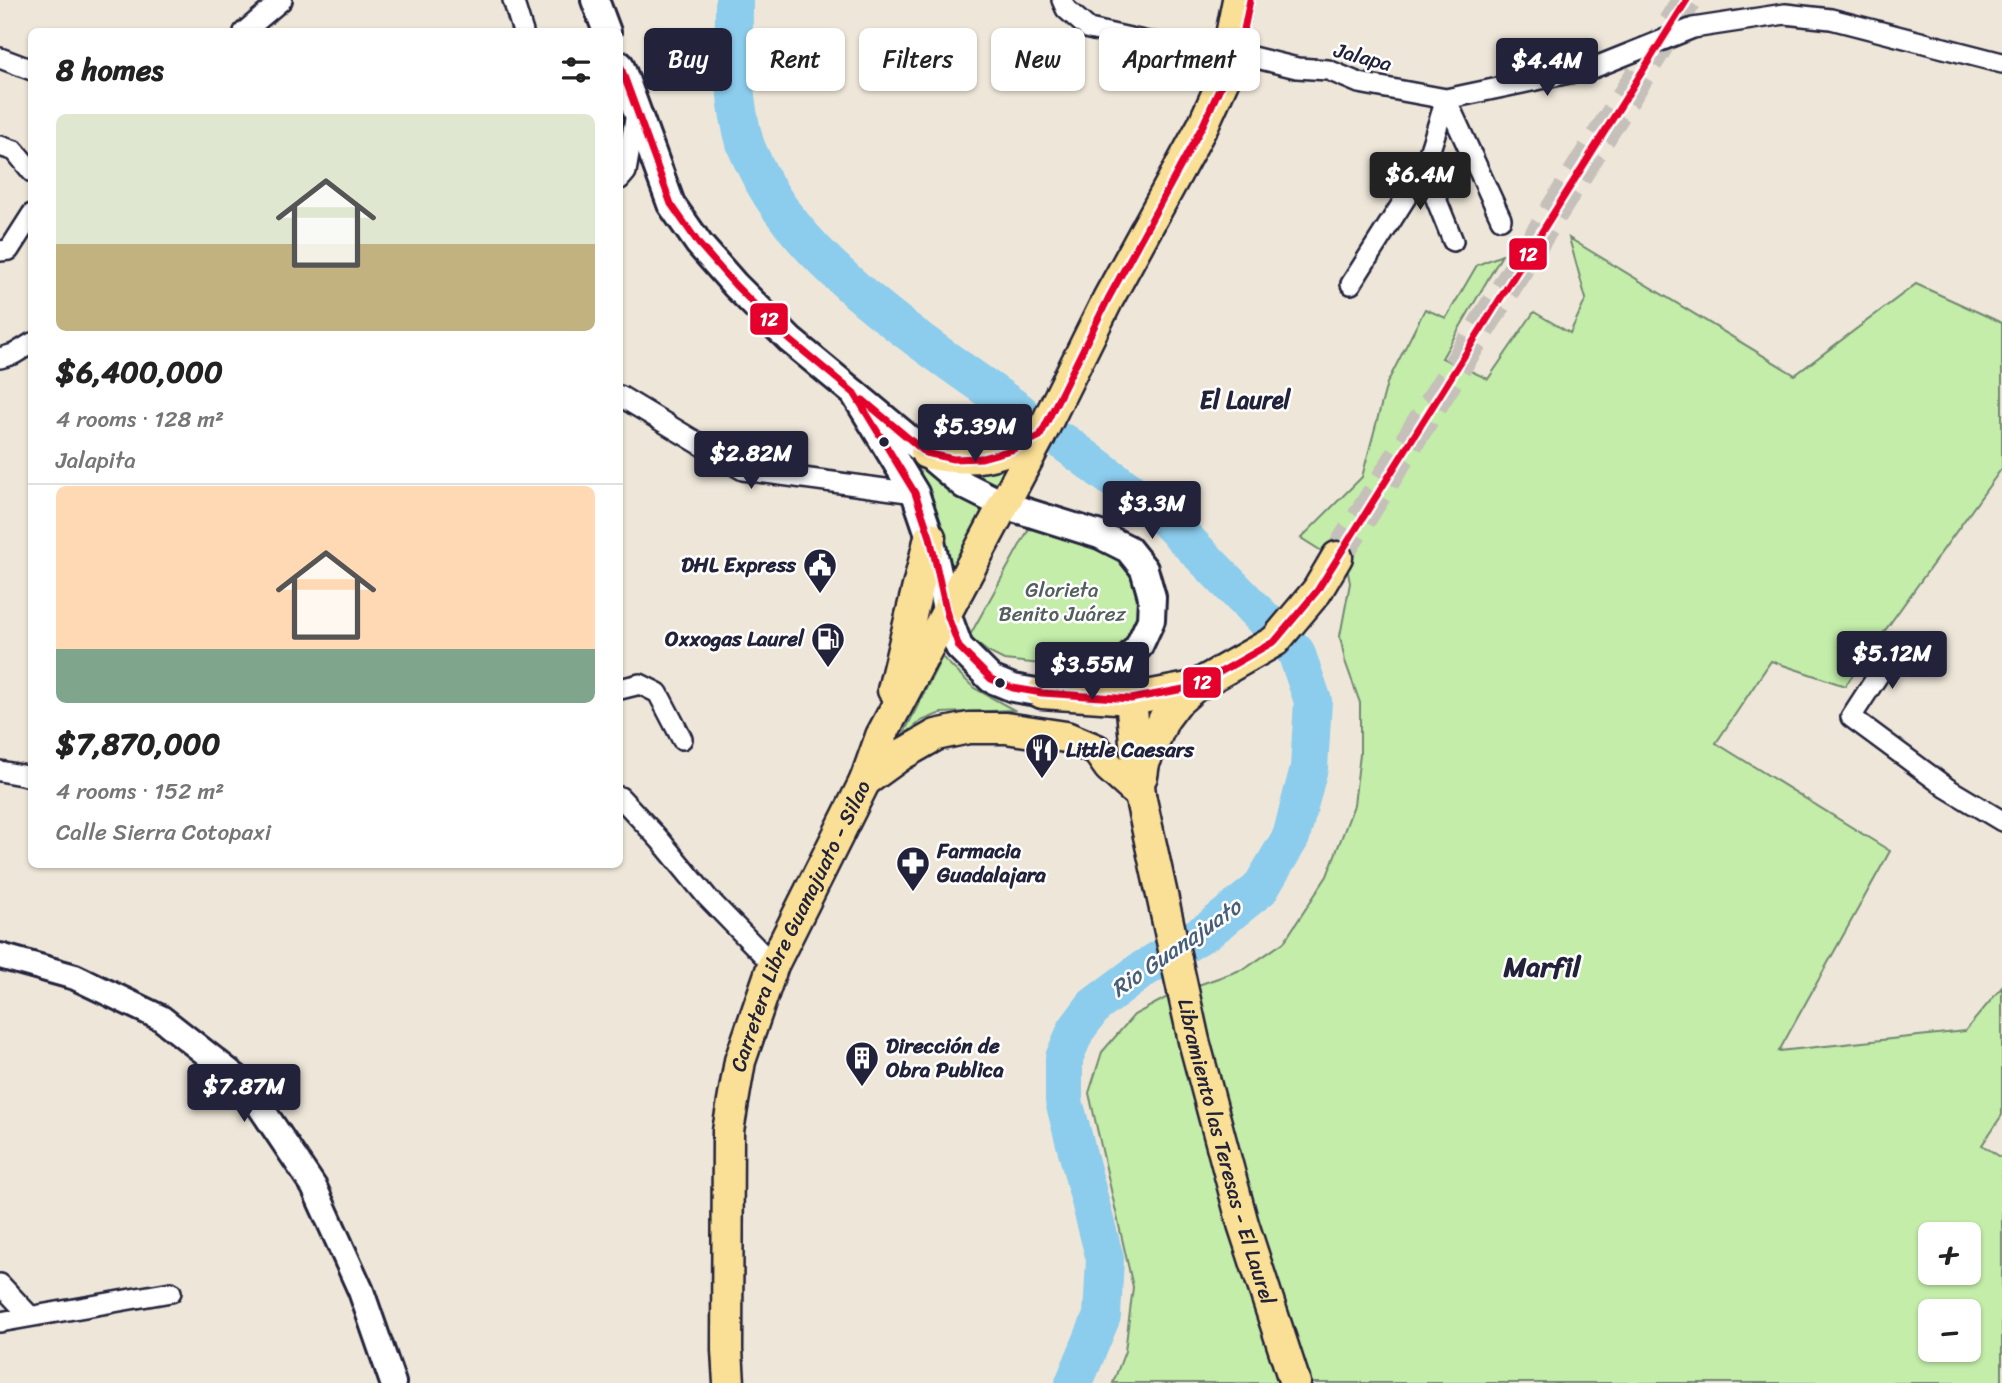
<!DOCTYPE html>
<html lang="en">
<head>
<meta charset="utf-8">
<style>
	:root { --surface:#fff; --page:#f6f6f6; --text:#222; --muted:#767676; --line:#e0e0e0; --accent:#22223b }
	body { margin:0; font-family:Sriracha,sans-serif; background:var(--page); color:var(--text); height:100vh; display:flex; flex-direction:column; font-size:26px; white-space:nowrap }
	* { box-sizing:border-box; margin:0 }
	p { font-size:23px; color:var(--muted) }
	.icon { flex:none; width:38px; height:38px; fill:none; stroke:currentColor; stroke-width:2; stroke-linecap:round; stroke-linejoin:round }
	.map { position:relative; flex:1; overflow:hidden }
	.details { position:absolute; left:28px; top:28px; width:595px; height:840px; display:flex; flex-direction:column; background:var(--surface); border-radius:10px; box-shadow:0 2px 5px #0004 }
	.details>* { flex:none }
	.guide { position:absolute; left:644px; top:28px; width:665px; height:63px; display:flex; gap:14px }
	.controls { position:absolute; left:1918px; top:1222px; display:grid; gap:14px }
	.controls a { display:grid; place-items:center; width:63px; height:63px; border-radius:10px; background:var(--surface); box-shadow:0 2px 5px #0004; font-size:35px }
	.price { position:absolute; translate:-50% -60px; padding:0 16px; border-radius:7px; background:var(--accent); color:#fff; font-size:23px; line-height:46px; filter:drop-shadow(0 2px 4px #0008) }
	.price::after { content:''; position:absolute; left:50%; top:42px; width:21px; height:16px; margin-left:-10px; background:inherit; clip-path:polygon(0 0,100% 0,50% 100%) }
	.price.selected { background:#222; color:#fff }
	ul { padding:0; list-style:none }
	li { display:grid; align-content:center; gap:14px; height:371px; padding:0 28px }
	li+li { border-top:2px solid var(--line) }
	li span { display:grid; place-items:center; height:217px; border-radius:10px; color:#555 }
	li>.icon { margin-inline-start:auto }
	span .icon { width:126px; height:126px; fill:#fffc; stroke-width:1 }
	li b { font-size:30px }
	h2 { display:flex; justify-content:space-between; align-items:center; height:84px; padding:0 28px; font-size:30px }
	.pill { padding:0 24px; border-radius:10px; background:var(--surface); box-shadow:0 2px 5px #0004; font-size:24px; line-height:63px }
	.pill.selected { background:var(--accent); color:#fff }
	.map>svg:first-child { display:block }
	.green { fill:#c3eda9; stroke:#728872; stroke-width:2; fill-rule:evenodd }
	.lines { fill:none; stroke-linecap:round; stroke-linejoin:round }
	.river { stroke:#8ccced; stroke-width:38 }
	.primary-tunnel { stroke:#c5c0b9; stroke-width:30; stroke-dasharray:30 15; stroke-linecap:butt }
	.minor-casing { stroke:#22223b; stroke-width:24 }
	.tertiary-casing { stroke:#22223b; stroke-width:30 }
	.secondary-casing { stroke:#22223b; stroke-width:32 }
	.primary-casing { stroke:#22223b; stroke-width:35 }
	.minor { stroke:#fff; stroke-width:19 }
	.tertiary { stroke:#fff; stroke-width:24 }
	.secondary { stroke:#fff; stroke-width:26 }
	.primary { stroke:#fadf96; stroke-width:30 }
	.bus-1-casing { stroke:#fff; stroke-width:12 }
	.bus-1 { stroke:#e4002b; stroke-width:7 }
	.bus-dot { fill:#22223b; stroke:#fff; stroke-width:2.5 }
	.labels { text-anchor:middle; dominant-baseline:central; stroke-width:5; stroke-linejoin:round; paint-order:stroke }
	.street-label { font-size:21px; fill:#22223b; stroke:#fff }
	.poi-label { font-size:21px; font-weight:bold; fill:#22223b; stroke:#fff; text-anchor:start }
	.park-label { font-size:21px; fill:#525f5c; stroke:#fff }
	.water-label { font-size:23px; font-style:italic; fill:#475e79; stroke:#fff }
	.quarter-label { font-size:24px; font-weight:bold; fill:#22223b; stroke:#fff }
	.district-label { font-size:28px; font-weight:bold; fill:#22223b; stroke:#fff }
	.line-badge { stroke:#fff; stroke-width:2.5 }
	.badge-label { font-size:19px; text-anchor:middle; font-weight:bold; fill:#fff }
</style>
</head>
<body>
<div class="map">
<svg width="2002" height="1383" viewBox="0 0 2002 1383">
	<rect width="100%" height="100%" fill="#eee7d9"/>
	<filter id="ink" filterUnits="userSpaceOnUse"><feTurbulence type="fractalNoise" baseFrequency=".0143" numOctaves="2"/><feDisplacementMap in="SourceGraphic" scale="14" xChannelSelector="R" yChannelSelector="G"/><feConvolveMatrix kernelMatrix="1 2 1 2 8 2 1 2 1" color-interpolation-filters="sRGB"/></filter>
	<g filter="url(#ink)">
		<path class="green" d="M1569 238 1795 375 1916 284 2002 323V468L1845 686 1771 661 1716 743 1890 851 1779 1051 1965 1031 2002 987V1115L1982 1145 2002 1158V1383H1113L1125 1351 1133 1287 1089 1093 1102 1052 1134 1015 1173 994 1246 968 1284 942 1327 876 1354 805 1360 754V703L1345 661 1340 636 1350 583 1347 567 1301 538 1362 477 1387 383 1425 309 1446 318 1477 265 1502 255 1442 358 1488 379 1534 312 1570 333 1586 299ZM1930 1234H1969V1272H1930ZM1930 1311H1969V1349H1930Z
			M1018 452 995 494 950 467Z
			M914 457 940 482 983 511 948 576 935 516Z
			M1031 525C1057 533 1119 545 1131 570 1137 582 1139 596 1143 608L1127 646 1093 665 1070 667 1004 660 988 652 969 637Z
			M942 657 974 688 1014 710 941 713 921 721 902 737Z"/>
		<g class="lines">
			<path class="river" d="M734 0C734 49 731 95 745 143 748 153 754 163 758 172 806 270 933 349 1020 412
				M1065 443 1164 517 1296 652 1313 701 1309 768 1291 837 1260 889 1210 929 1142 970 1094 1006 1076 1030 1064 1058V1101L1105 1259 1102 1316 1074 1383"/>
			<path class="primary-tunnel" d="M1337 557 1687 0"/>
			<g class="minor-casing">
				<path id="minor" d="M513 0 523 32
					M1062 0 1066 9 1089 29 1148 42 1228 51 1297 68 1328 70 1359 83 1446 99 1501 219
					M244 32 282 0
					M0 58 32 70
					M0 146 15 151 32 172
					M1424 169 1453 241
					M620 179 626 172 636 113
					M0 251 9 250 32 214
					M1351 284 1424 169 1446 99 1593 68 1693 28 1785 14 1831 19 2002 63
					M0 358 14 354 32 343
					M620 396 743 470 915 493
					M1899 643 1851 717 1947 788 2002 821
					M620 689 640 684 658 693 682 739
					M0 771 32 777
					M620 797 660 840 707 897 773 965
					M0 1284 30 1316
					M0 1322 171 1292"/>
			</g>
			<g class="tertiary-casing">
				<path id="tertiary" d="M0 956 75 977 161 1018 245 1084 314 1187 361 1291 393 1383"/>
			</g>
			<g class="secondary-casing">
				<path id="secondary" d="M595 0 607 32
					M620 65 671 204 699 244 735 285 790 340 854 393 926 453 964 485 1004 505 1100 535 1128 549 1144 569 1152 597 1151 620 1139 646 1124 663 1087 679 1042 693 1013 688 991 679 959 647 947 614 930 537 915 493 854 393"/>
			</g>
			<g class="primary-casing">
				<g id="primary">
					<path d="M926 453C975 463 996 457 1040 436"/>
					<path id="s1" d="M1124 663 1131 699 1140 795 1194 1041 1243 1224 1295 1383"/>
					<path d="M893 690 930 537"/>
					<path d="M1042 693 1131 699 1194 687"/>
					<path d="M1142 776 1144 763 1164 719 1176 703 1194 687 1275 641 1317 591 1337 557"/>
					<path d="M865 781 901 755 936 735 969 728H1006L1066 737 1097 750 1109 767 1140 795"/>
					<path id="s2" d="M729 1383 727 1350 728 1131 740 1061 773 965 865 781 881 736 1040 436 1108 299 1203 125 1227 72 1228 51 1238 0"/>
				</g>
			</g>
			<use href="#minor" class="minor"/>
			<use href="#tertiary" class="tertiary"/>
			<use href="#secondary" class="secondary"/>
			<use href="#primary" class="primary"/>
			<g class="bus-1-casing">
				<path id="bus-1" d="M620 65 671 204 699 244 735 285 790 340 854 393 915 493 930 537 947 614 959 647 991 679 1013 688 1042 693 1131 699 1194 687 1275 641 1317 591 1687 0
					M863 400 926 453 953 459 982 458 1011 450 1040 436 1108 299 1203 125 1227 72 1239 54 1250 0"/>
			</g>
			<use href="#bus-1" class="bus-1"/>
		</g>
	</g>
	<defs>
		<g id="civic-pin" transform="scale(1.75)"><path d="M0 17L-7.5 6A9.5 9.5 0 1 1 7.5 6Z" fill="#22223b" stroke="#fff"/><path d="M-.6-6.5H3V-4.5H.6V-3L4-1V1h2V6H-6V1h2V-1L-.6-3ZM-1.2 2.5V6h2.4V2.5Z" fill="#fff"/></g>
		<g id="fuel-pin" transform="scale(1.75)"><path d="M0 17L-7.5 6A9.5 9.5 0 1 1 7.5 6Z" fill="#22223b" stroke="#fff"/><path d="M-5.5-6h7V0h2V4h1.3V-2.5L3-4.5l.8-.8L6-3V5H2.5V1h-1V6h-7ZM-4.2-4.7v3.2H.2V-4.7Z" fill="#fff"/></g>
		<g id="restaurant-pin" transform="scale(1.75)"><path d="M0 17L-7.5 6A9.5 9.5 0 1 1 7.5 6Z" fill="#22223b" stroke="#fff"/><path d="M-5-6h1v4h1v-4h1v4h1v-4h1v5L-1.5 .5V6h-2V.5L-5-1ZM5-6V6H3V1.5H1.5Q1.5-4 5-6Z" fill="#fff"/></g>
		<g id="pharmacy-pin" transform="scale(1.75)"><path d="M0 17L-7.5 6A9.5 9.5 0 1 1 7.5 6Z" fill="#22223b" stroke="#fff"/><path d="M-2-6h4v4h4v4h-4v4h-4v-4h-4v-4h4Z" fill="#fff"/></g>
		<g id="building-pin" transform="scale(1.75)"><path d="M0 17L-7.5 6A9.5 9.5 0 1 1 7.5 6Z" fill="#22223b" stroke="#fff"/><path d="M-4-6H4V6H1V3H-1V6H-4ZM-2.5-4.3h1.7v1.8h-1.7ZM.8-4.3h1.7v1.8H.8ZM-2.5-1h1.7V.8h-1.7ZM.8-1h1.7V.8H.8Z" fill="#fff"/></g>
	</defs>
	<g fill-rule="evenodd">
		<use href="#civic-pin" x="820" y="565"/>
		<use href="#fuel-pin" x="828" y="639"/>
		<use href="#restaurant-pin" x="1042" y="750"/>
		<use href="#pharmacy-pin" x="913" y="863"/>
		<use href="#building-pin" x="862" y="1058"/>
	</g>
	<g class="bus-dot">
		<circle cx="884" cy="442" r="6"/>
		<circle cx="1000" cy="683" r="6"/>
	</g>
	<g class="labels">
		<g class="street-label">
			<text transform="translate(1363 57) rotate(15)">Jalapa</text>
			<text stroke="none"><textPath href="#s2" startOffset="471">Carretera Libre Guanajuato - Silao</textPath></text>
			<text stroke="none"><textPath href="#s1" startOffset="500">Libramiento las Teresas - El Laurel</textPath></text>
		</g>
		<g class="poi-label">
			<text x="796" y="565" text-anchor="end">DHL Express</text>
			<text x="804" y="639" text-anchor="end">Oxxogas Laurel</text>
			<text x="1066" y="750">Little Caesars</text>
			<text x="937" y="851">Farmacia<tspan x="937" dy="24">Guadalajara</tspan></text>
			<text x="886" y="1046">Dirección de<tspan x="886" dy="24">Obra Publica</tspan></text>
		</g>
		<g class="park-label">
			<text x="1062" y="590">Glorieta<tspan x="1062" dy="24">Benito Juárez</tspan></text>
		</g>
		<g class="water-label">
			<text transform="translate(1176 948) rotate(-35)">Rio Guanajuato</text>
		</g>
		<g class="quarter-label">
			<text x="1245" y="400">El Laurel</text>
		</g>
		<g class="district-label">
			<text x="1542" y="966">Marfil</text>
		</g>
	</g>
	<g class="line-badge">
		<rect x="1508" y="237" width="40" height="34" rx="7" fill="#e4002b"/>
		<rect x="749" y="302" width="40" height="34" rx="7" fill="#e4002b"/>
		<rect x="1182" y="666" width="40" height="33" rx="7" fill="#e4002b"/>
	</g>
	<g class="badge-label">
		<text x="1528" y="261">12</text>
		<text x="769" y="326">12</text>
		<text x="1202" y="689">12</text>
	</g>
</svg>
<div class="controls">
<a>+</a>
<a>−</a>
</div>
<b class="price" style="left:1547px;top:98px">$4.4M</b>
<b class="price selected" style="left:1420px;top:212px">$6.4M</b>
<b class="price" style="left:975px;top:464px">$5.39M</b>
<b class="price" style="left:751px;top:491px">$2.82M</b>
<b class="price" style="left:1152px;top:541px">$3.3M</b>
<b class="price" style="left:1892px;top:691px">$5.12M</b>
<b class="price" style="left:1092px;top:702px">$3.55M</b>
<b class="price" style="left:244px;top:1124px">$7.87M</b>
<div class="guide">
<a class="pill selected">Buy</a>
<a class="pill">Rent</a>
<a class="pill">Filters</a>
<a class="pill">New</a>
<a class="pill">Apartment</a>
</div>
<section class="details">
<h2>8 homes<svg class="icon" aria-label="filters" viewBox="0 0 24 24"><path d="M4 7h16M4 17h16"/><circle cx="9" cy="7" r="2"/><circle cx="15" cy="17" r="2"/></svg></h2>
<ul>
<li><span style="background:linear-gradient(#dfe7d0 60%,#c2b280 0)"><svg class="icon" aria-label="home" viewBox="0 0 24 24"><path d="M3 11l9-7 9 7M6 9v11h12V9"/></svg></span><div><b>$6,400,000</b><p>4 rooms · 128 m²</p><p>Jalapita</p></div></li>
<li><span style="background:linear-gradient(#ffd9b3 75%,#7fa58c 0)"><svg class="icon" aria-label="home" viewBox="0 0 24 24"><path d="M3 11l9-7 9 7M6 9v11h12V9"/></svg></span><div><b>$7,870,000</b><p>4 rooms · 152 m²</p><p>Calle Sierra Cotopaxi</p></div></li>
</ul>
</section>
</div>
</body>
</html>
